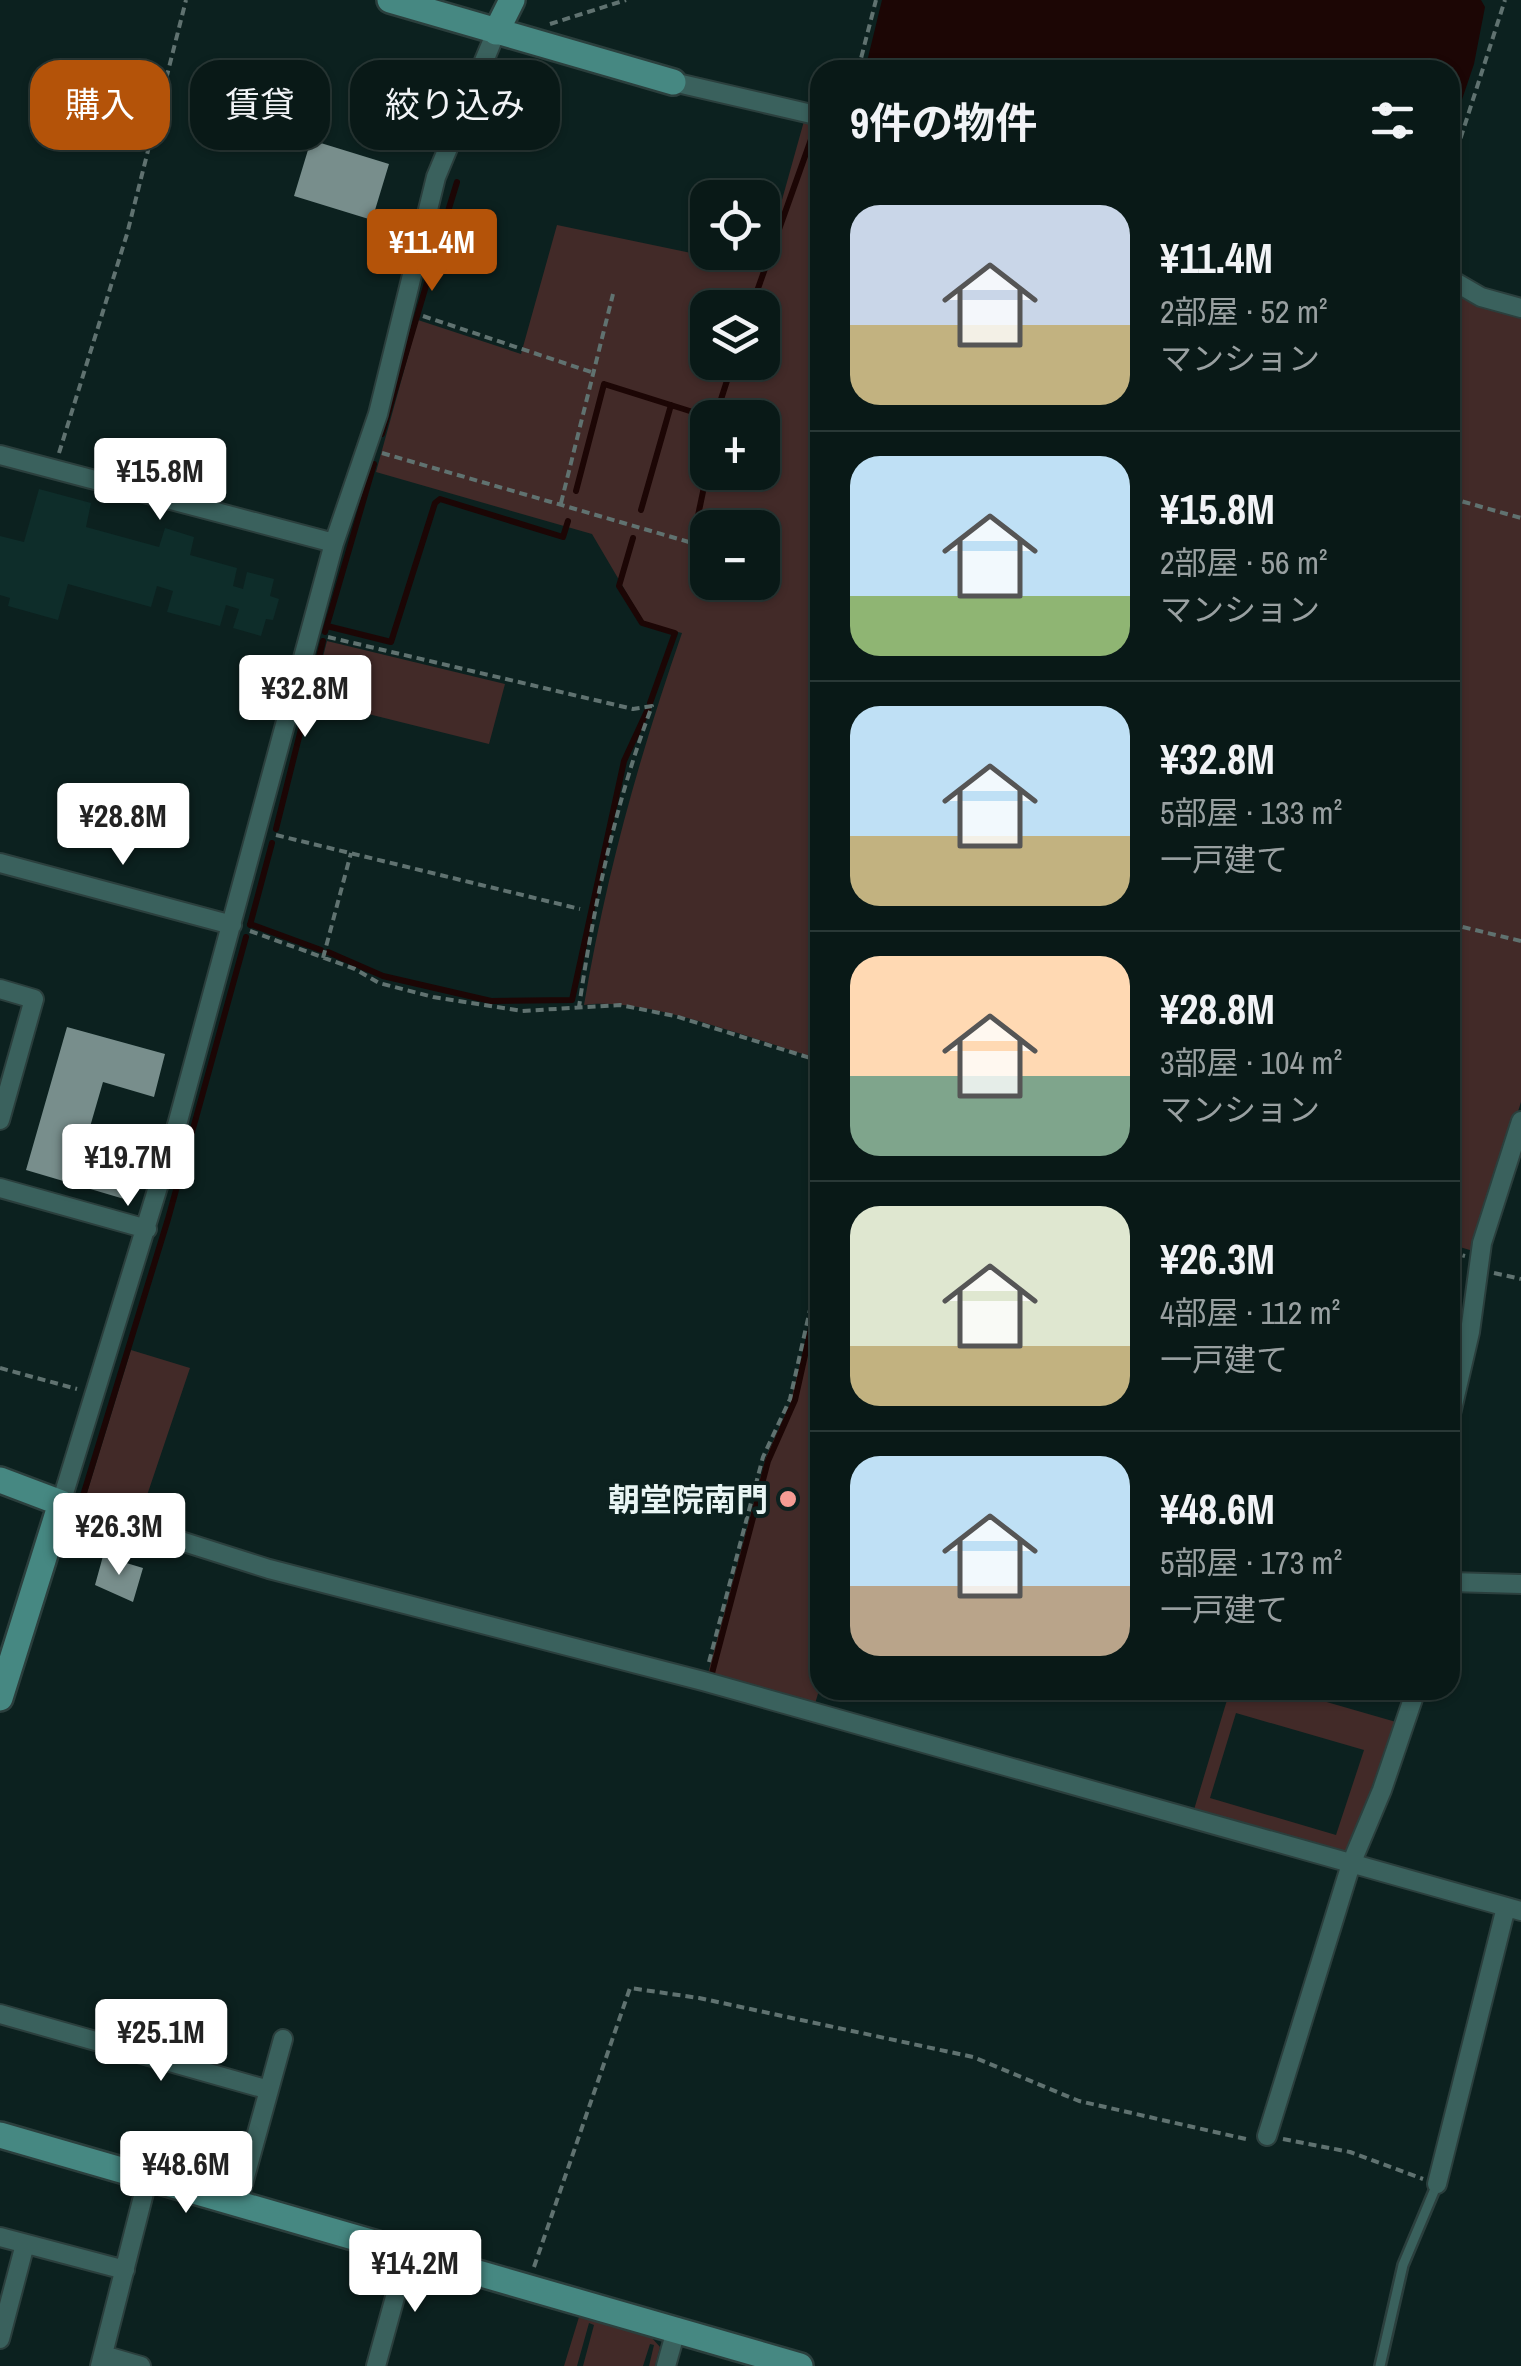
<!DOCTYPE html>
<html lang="ja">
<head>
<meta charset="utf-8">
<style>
	:root { --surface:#091917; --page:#172624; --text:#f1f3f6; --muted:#99a0a1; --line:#293836; --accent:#b45309 }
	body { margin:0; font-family:"Archivo Narrow","Noto Sans JP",sans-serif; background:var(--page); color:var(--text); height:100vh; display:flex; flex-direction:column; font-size:38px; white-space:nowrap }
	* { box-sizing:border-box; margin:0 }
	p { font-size:32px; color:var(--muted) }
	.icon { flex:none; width:55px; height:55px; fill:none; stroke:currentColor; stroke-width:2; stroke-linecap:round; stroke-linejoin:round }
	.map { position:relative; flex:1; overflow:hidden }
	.sheet { position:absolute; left:810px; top:60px; width:650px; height:1640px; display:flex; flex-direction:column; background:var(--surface); border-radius:30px; box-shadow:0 2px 8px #0004,0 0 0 2px var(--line) }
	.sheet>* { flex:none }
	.top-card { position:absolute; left:30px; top:60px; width:630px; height:90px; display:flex; gap:20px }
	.tools { position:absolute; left:690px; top:180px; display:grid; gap:20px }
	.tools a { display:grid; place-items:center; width:90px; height:90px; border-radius:20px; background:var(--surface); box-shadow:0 2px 8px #0004,0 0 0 2px var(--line); font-size:50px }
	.price { position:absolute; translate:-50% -85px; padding:0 22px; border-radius:10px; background:#fff; color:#222; font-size:32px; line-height:65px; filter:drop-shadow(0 2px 5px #0008) }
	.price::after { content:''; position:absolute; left:50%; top:60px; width:30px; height:22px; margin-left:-15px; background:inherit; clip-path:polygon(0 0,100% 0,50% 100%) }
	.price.active { background:var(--accent); color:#fff }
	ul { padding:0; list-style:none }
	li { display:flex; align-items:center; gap:30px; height:250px; padding:0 40px }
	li+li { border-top:2px solid var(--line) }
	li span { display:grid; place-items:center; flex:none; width:280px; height:200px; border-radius:30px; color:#555 }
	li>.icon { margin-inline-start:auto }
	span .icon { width:120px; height:120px; fill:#fffc; stroke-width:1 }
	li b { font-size:42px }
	h2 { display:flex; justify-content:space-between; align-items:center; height:120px; padding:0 40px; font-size:42px }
	.pill { padding:0 35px; border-radius:30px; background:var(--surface); box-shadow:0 2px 8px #0004,0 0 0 2px var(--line); font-size:35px; line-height:90px }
	.pill.active { background:var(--accent); color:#fff }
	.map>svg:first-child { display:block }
	.built { fill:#0e2d2a }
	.green { fill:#422a28; fill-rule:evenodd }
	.water { fill:#1c0605 }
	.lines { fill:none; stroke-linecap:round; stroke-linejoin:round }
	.stream { stroke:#1c0605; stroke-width:6 }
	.building { fill:#788e8c }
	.lane-casing { stroke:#2b3f3d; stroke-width:14 }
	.street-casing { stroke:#2b3f3d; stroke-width:22 }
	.secondary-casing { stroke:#2b3f3d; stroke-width:30 }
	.path { stroke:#607270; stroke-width:4; stroke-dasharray:8 5; stroke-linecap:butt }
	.lane { stroke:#3a615d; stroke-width:9 }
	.street { stroke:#3a615d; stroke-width:18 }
	.secondary { stroke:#468882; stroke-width:25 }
	.poi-dot { fill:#f59c94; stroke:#0c211f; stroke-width:4 }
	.labels { text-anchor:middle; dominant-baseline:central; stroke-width:8; stroke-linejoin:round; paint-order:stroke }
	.poi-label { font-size:32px; font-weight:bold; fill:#e9f5f4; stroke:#0c211f; text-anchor:end }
</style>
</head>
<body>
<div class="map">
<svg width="1521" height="2366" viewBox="0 0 1521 2366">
	<rect width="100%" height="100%" fill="#0c211f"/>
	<path class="built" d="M39 489 91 503 86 527 159 547 165 528 194 537 190 555 237 568 233 586 243 589 247 572 274 579 270 596 279 599 273 620 266 619 261 636 233 628 239 609 226 605 220 626 167 612 173 591 157 586 151 607 68 584 58 620 8 606 10 598 0 595V536L24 542Z"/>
	<path class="green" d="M804 121 820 125V1059C755 1041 647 996 584 1005 606 875 639 757 682 633L645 624 592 534 376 472 418 320 521 354 557 225 763 268ZM708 308H762V362H708ZM708 418H762V472H708ZM708 528H762V582H708Z
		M1450 293 1521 318V1102L1473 1251 1450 1244Z
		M327 641 505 684 489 744 312 700Z
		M820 1283V1687L814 1707 707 1677 766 1457 790 1404Z
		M131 1350 190 1368 138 1522 83 1506Z
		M1230 1690H1285L1396 1722 1346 1856 1193 1813ZM1236 1713 1364 1750 1336 1835 1210 1798Z
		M579 2317 651 2337 660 2347 655 2366H649L654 2345 650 2344 643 2366H583L594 2325 589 2323 577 2366H564Z"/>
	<path class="water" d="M882 0H1481L1485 7 1474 64 1450 135V70H865Z"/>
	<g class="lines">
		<path class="stream" d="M437 247 457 182
			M751 308 814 131 820 133
			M715 418 733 362
			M382 434 434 259
			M576 491 604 384 712 418
			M641 510 671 405
			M696 525 708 468
			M633 538 619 586 642 623 675 633 650 703
			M327 626 391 642 435 503 440 499 563 537 568 521
			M325 632 374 464
			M276 829 323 641
			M250 924 321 950
			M250 925 272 843
			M328 952 383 976 491 1001 572 1000 624 761 648 709
			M82 1499 168 1219 246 937
			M711 1677 768 1461 795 1400 820 1288"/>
	</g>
	<path class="building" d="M311 140 389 164 372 220 294 196Z
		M67 1027 165 1054 154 1097 103 1082 85 1144 142 1162 131 1201 26 1170Z
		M103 1556 143 1568 133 1602 95 1585Z"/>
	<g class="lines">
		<g class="lane-casing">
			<path id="lane" d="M1380 2366 1403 2265 1437 2184"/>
		</g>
		<g class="street-casing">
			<path id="street" d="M496 32 436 177 378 414 334 543 177 1125 61 1503 269 1569 703 1681 1521 1911
				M673 82 820 116
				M1450 279 1481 297 1521 308
				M0 455 334 543
				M0 863 232 925
				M0 989 34 999 0 1120
				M0 1188 147 1229
				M1450 1418 1470 1332 1482 1243 1521 1121
				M1450 1582 1521 1584
				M0 2014 269 2090 238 2202
				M269 2090 283 2039
				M1267 2136 1351 1864 1382 1790 1416 1690
				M1437 2184 1506 1907
				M0 2237 125 2270
				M0 2339 25 2244
				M103 2355 141 2366
				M100 2366 148 2177
				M376 2366 408 2250
				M666 2366 677 2327"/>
		</g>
		<g class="secondary-casing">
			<path id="secondary" d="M390 0 673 82
				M496 32 512 0
				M0 1480 61 1503 0 1698
				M0 2135 800 2366"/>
		</g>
		<path class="path" d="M550 24 626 0
			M858 70 876 0
			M1450 189 1460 140 1505 0
			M423 316 594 373
			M59 453 127 234 186 0
			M382 453 689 542 708 552
			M1450 498 1521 518
			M561 503 613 294
			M740 582 747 592
			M328 637 633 709 652 706C615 804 594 904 579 1007
			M276 835 580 909
			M1450 924 1521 941
			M250 931 355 969 379 983 433 997 522 1011 620 1005 675 1016 820 1061
			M323 958 351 853
			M1450 1252 1465 1256
			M1494 1273 1521 1279
			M0 1368 77 1389
			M709 1662 763 1457 790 1399 820 1265
			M1283 2139 1350 2152 1423 2179
			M534 2267 630 1988 699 1998 973 2057 1079 2101 1250 2140"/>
		<use href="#lane" class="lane"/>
		<use href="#street" class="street"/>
		<use href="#secondary" class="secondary"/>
	</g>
	<circle class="poi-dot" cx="788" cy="1499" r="10"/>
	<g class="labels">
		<g class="poi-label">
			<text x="768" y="1499">朝堂院南門</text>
		</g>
	</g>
</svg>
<div class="tools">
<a><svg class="icon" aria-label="locate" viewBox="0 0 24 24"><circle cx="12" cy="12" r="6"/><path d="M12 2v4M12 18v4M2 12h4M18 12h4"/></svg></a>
<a><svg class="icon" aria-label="layers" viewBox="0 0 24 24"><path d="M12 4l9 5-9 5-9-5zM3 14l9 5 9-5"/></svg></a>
<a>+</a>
<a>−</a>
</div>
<b class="price active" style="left:432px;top:294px">¥11.4M</b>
<b class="price" style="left:160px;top:523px">¥15.8M</b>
<b class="price" style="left:305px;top:740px">¥32.8M</b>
<b class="price" style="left:123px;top:868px">¥28.8M</b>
<b class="price" style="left:128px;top:1209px">¥19.7M</b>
<b class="price" style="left:119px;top:1578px">¥26.3M</b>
<b class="price" style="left:161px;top:2084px">¥25.1M</b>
<b class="price" style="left:186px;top:2216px">¥48.6M</b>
<b class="price" style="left:415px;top:2315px">¥14.2M</b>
<div class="top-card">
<a class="pill active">購入</a>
<a class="pill">賃貸</a>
<a class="pill">絞り込み</a>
</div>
<section class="sheet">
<h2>9件の物件<svg class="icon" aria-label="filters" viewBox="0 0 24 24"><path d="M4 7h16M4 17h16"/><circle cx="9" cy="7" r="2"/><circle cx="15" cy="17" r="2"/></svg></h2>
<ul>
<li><span style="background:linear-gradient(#c9d6e8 60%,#c2b280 0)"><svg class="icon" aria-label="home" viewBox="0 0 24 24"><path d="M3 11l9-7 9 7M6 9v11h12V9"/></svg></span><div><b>¥11.4M</b><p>2部屋 · 52 m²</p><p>マンション</p></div></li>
<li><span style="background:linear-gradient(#bfe0f5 70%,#8fb573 0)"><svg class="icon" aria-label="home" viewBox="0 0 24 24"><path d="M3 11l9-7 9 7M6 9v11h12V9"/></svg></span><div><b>¥15.8M</b><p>2部屋 · 56 m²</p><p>マンション</p></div></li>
<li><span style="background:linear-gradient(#bfe0f5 65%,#c2b280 0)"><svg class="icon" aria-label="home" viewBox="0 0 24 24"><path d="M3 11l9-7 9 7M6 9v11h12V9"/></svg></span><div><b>¥32.8M</b><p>5部屋 · 133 m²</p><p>一戸建て</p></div></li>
<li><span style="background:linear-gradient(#ffd9b3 60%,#7fa58c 0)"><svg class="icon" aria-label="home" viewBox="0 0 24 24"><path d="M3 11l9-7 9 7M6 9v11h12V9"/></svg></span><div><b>¥28.8M</b><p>3部屋 · 104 m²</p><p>マンション</p></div></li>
<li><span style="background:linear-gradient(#dfe7d0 70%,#c2b280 0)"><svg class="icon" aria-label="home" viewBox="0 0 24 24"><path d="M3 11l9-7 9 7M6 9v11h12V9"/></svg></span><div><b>¥26.3M</b><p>4部屋 · 112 m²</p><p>一戸建て</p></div></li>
<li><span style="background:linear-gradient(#bfe0f5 65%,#b9a48a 0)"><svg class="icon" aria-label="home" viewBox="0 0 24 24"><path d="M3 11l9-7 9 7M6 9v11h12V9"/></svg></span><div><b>¥48.6M</b><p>5部屋 · 173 m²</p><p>一戸建て</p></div></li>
</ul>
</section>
</div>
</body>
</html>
